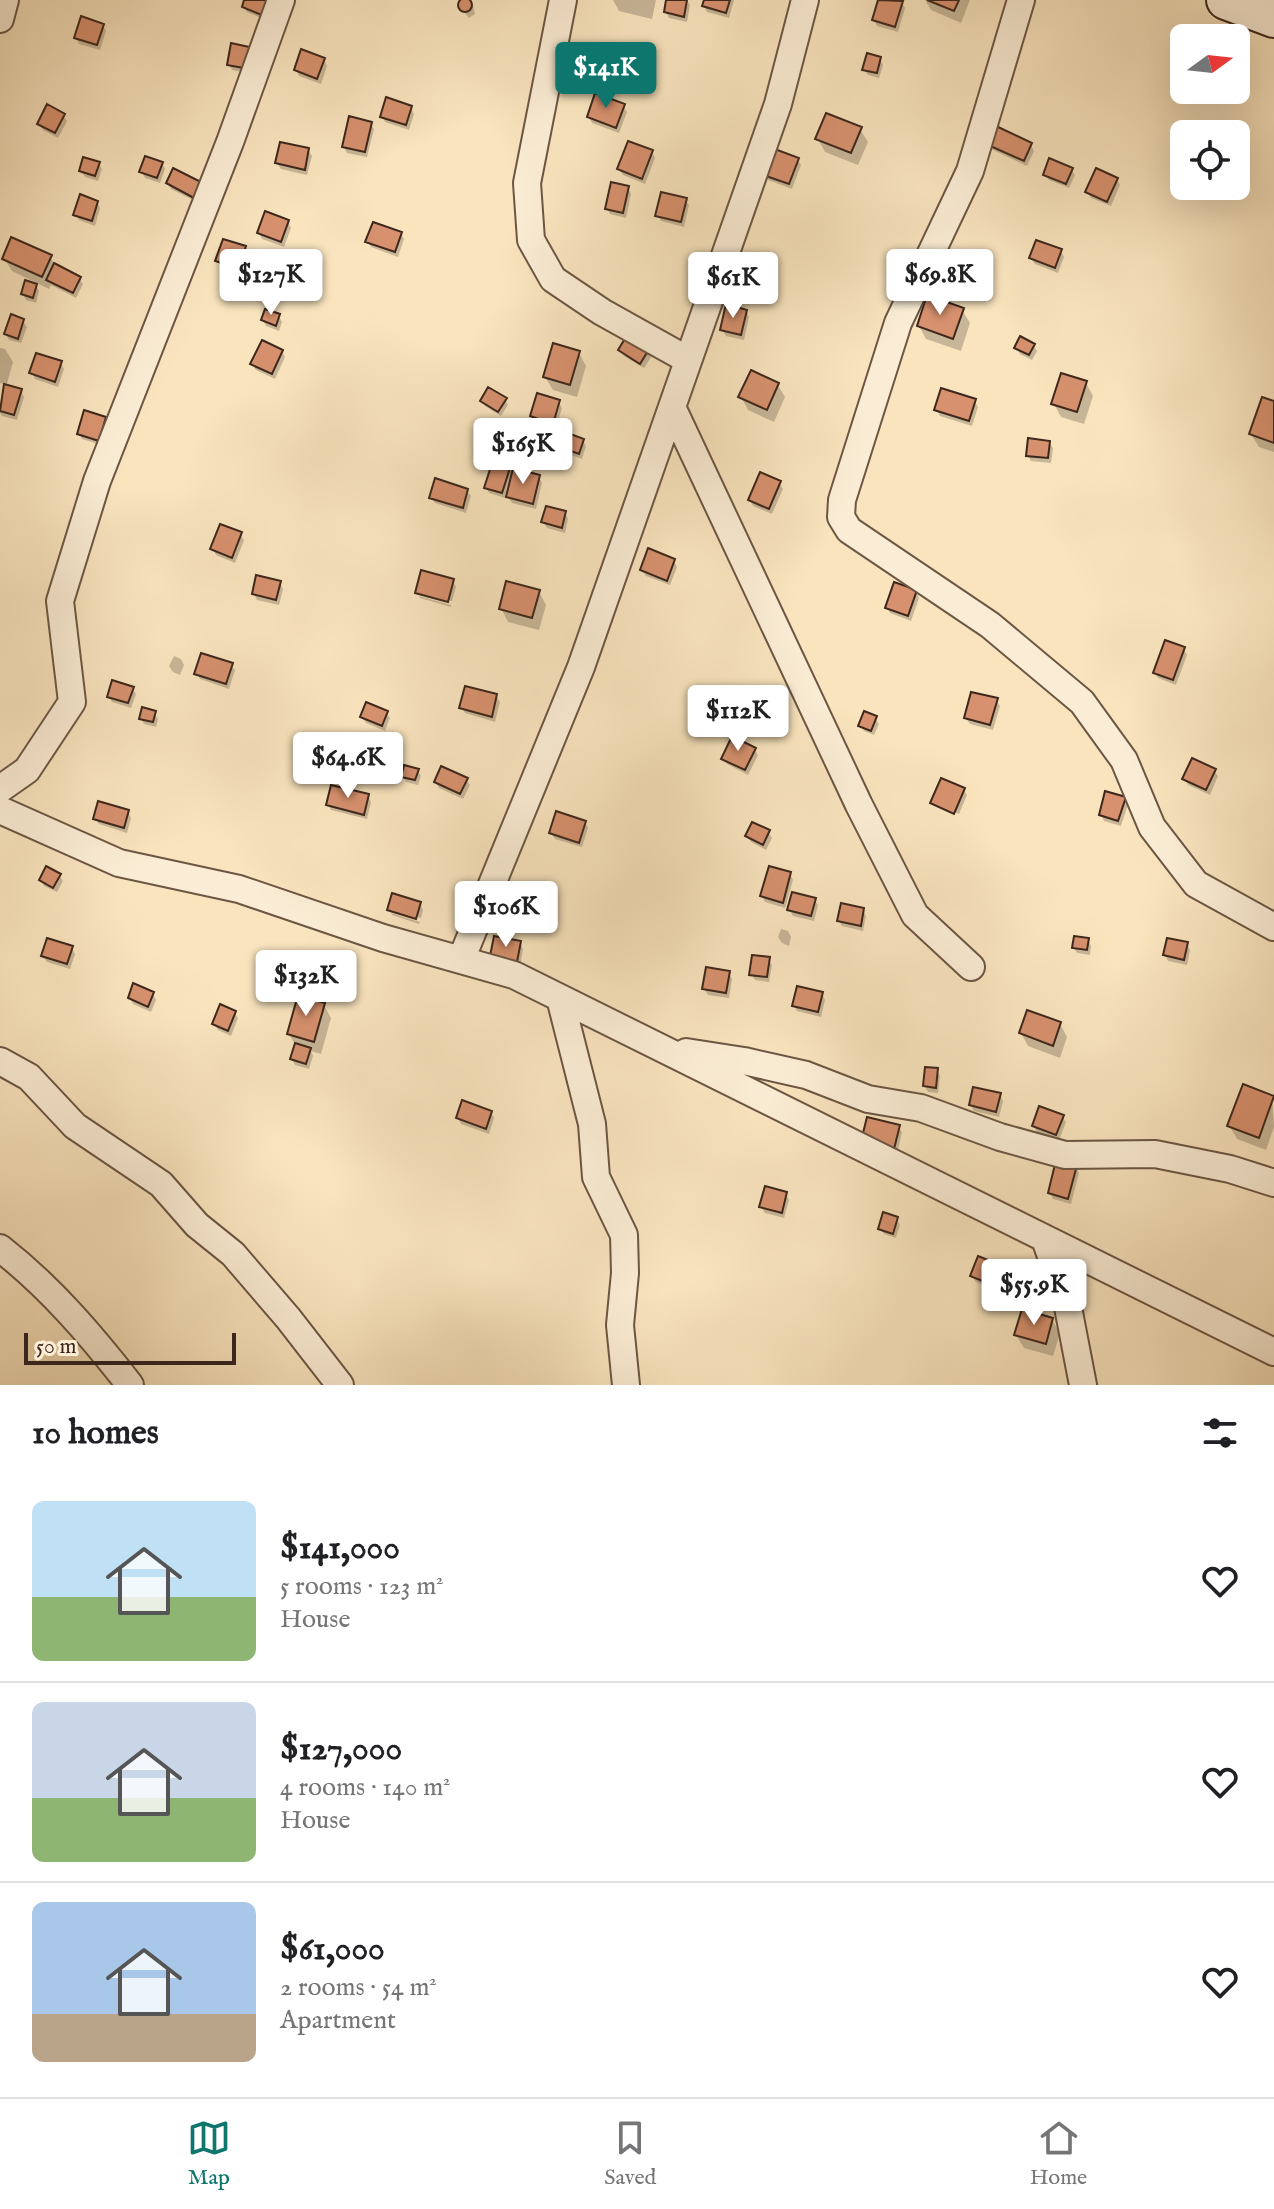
<!DOCTYPE html>
<html lang="en">
<head>
<meta charset="utf-8">
<style>
	:root { --surface:#fff; --page:#f6f6f6; --text:#202124; --muted:#757577; --line:#e0e0e0; --accent:#0f766e }
	body { margin:0; font-family:"IM FELL English",serif; background:var(--page); color:var(--text); height:100vh; display:flex; flex-direction:column; font-size:30px; white-space:nowrap }
	* { box-sizing:border-box; margin:0 }
	p { font-size:26px; color:var(--muted) }
	.icon { flex:none; width:44px; height:44px; fill:none; stroke:currentColor; stroke-width:2; stroke-linecap:round; stroke-linejoin:round }
	.map { position:relative; height:1385px; overflow:hidden }
	.panel { display:flex; flex-direction:column; background:var(--surface); flex:1 }
	.panel>* { flex:none }
	.needle { width:52px; rotate:75deg }
	.controls { position:absolute; left:1170px; top:24px; display:grid; gap:16px }
	.controls a { display:grid; place-items:center; width:80px; height:80px; border-radius:12px; background:var(--surface); box-shadow:0 8px 32px #0002; font-size:40px }
	.scale { position:absolute; left:24px; bottom:20px; width:212px; box-sizing:border-box; padding-left:8px; border:4px solid #3d271c; border-top:0; font-size:22px; line-height:28px; white-space:nowrap; color:#3d271c; -webkit-text-stroke:6px #fbedd5; paint-order:stroke }
	.price { position:absolute; translate:-50% -68px; padding:0 18px; border-radius:8px; background:#fff; color:#222; font-size:26px; line-height:52px; filter:drop-shadow(0 2px 4px #0008) }
	.price::after { content:''; position:absolute; left:50%; top:48px; width:24px; height:18px; margin-left:-12px; background:inherit; clip-path:polygon(0 0,100% 0,50% 100%) }
	.price.selected { background:var(--accent); color:#fff }
	ul { padding:0; list-style:none }
	li { display:flex; align-items:center; gap:24px; height:200px; padding:0 32px }
	li+li { border-top:2px solid var(--line) }
	li span { display:grid; place-items:center; flex:none; width:224px; height:160px; border-radius:12px; color:#555 }
	li>.icon { margin-inline-start:auto }
	span .icon { width:96px; height:96px; fill:#fffc; stroke-width:1 }
	li b { font-size:34px }
	h2 { display:flex; justify-content:space-between; align-items:center; height:96px; padding:0 32px; font-size:34px }
	.dock { display:flex; justify-content:space-around; align-items:center; height:112px; border-top:2px solid var(--line); background:var(--surface); font-size:22px; color:var(--muted) }
	.dock a { display:grid; justify-items:center; gap:4px }
	.dock .selected { color:var(--accent) }
	.map>svg:first-child { display:block }
	.shadow { fill:#0003 }
	.building { fill:#d7916e; stroke:#3d271c; stroke-width:2 }
	.lines { fill:none; stroke-linecap:round; stroke-linejoin:round }
	.street-casing { stroke:#6c5644; stroke-width:30 }
	.secondary-casing { stroke:#3d271c; stroke-width:42 }
	.street { stroke:#fbedd5; stroke-width:26 }
	.secondary { stroke:#fbedd5; stroke-width:38 }
</style>
</head>
<body>
<div class="map">
<svg width="1274" height="1385" viewBox="0 0 1274 1385">
	<rect width="100%" height="100%" fill="#f9e4be"/>
	<filter id="stains"><feTurbulence type="fractalNoise" baseFrequency=".0025" numOctaves="4"/><feColorMatrix values="0 0 0 0 .2 0 0 0 0 .09 0 0 0 0 .02 0 0 0 .5 -.17"/></filter>
	<radialGradient id="worn" r=".72"><stop offset=".6" stop-color="#630" stop-opacity="0"/><stop offset="1" stop-color="#630" stop-opacity=".3"/></radialGradient>
	<path class="shadow" d="M247 0 275 24 247 12 244 7Z
		M463 0H469L473 6 475 14 469 18 459 6Z
		M613 0H656L652 19 619 11Z
		M668 0H687L690 5 687 22 669 18 666 12Z
		M706 0H734L729 18 707 12 704 6Z
		M880 0 901 2 905 8 898 32 877 26 874 20Z
		M925 0H970L961 23 931 10Z
		M103 25 106 31 100 50 79 44 76 38Z
		M233 46 252 74 232 70 229 64Z
		M880 59 883 65 879 78 868 75 864 69Z
		M324 60 327 66 321 84 299 76 296 70Z
		M623 106 627 112 619 133 592 123 589 117Z
		M411 108 414 114 409 130 385 122 382 116Z
		M63 115 67 121 58 138 43 130 39 124Z
		M370 123 374 129 367 157 347 153 344 147Z
		M860 129 868 142 858 165 825 152 818 139Z
		M990 145H1031L1034 151 1027 166 993 150Z
		M308 150 312 156 307 175 281 169 277 163Z
		M652 152 655 158 645 184 623 175 619 169Z
		M797 159 801 165 792 189 768 180 765 174Z
		M98 163 102 169 98 181 85 177 81 171Z
		M162 163 165 169 160 183 145 178 142 172Z
		M1071 169 1075 175 1069 188 1049 180 1045 175Z
		M1117 179 1120 185 1111 206 1091 198 1088 192Z
		M168 183H200L197 202 171 189Z
		M628 188 631 194 626 218 610 214 607 208Z
		M685 200 689 205 684 227 661 221 658 215Z
		M97 202 100 208 95 226 79 220 76 215Z
		M288 222 291 228 284 247 262 239 259 233Z
		M401 234 404 239 398 257 371 247 368 241Z
		M244 248 248 253 242 273 221 267 218 261Z
		M1061 251 1064 257 1058 273 1035 264 1031 258Z
		M50 257 56 267 79 278 83 284 76 298 51 285 49 289 12 271 4 258Z
		M35 284 39 291 36 303 26 300 23 294Z
		M962 310 970 323 961 351 926 339 919 326Z
		M746 311 749 317 744 340 726 336 722 330Z
		M279 316 282 322 279 331 266 326 263 320Z
		M23 321 27 327 21 343 9 340 6 334Z
		M629 335 653 354 644 368 624 356 620 350Z
		M1033 345 1037 351 1032 360 1020 354 1016 348Z
		M0 348 5 349 13 362 6 387 21 391 24 397 17 420 2 416 0 413 6 385 0 383Z
		M282 351 285 357 275 379 256 370 252 364Z
		M579 353 586 366 577 397 553 390 545 377Z
		M61 363 64 369 58 387 35 379 32 373Z
		M1086 383 1093 396 1084 424 1061 417 1054 404Z
		M777 384 785 397 774 422 748 410 741 397Z
		M505 400 508 405 501 416 485 406 482 401Z
		M974 401 978 407 972 426 940 416 937 410Z
		M558 402 562 408 556 428 536 422 532 416Z
		M1274 404V452L1259 447 1251 434Z
		M105 419 108 425 102 445 82 439 79 433Z
		M583 441 586 446 582 459 566 453 562 447Z
		M1049 442 1053 448 1051 463 1031 461 1028 455Z
		M509 467 514 475 539 477 542 483 536 509 512 503 506 493 505 498 489 493 486 487Z
		M779 483 783 489 772 514 753 506 750 500Z
		M467 491 471 496 466 513 435 503 431 497Z
		M565 513 568 519 565 533 547 528 543 522Z
		M240 534 244 540 235 563 216 555 213 549Z
		M674 561 677 567 670 585 646 576 642 570Z
		M422 573 453 581 456 587 452 601 418 592V595L417 593Z
		M280 583 283 589 279 605 257 600 254 594Z
		M539 592 546 605 539 630 508 622 501 608Z
		M916 592 919 598 911 621 890 613 887 607Z
		M419 596 451 605V607L420 598Z
		M1184 649 1187 655 1176 685 1158 678 1155 673Z
		M174 656 181 659 184 665 180 675 173 672 169 666Z
		M231 665 235 670 229 689 200 679 197 673Z
		M132 688 136 694 131 708 112 702 109 696Z
		M496 696 500 702 495 722 465 713 462 708Z
		M996 700 1000 706 993 730 970 724 966 718Z
		M778 706 781 712 776 727 757 720 754 714Z
		M154 713 158 719 156 727 144 724 141 719Z
		M386 713 390 718 385 731 366 723 362 717Z
		M875 718 879 724 874 735 864 731 861 725Z
		M754 749 758 755 748 775 727 764 723 758Z
		M417 770 421 776 418 785 406 782 403 776Z
		M1214 770 1218 776 1210 795 1188 785 1185 779Z
		M466 779 470 785 463 799 439 788 436 782Z
		M964 790 967 795 959 814 934 803V806L932 803Z
		M368 796 371 802 367 819 331 810 328 804Z
		M1124 798 1128 804 1121 826 1104 821 1101 815Z
		M128 812 131 818 127 833 99 824 95 819Z
		M585 822 588 828 582 847 555 839 551 833Z
		M768 832 772 838 766 850 751 842 747 836Z
		M790 874 793 880 785 908 765 902 762 896Z
		M59 875 63 881 57 892 44 886 41 880Z
		M393 896 420 904 423 910 421 918 391 909V912L389 909Z
		M814 899 818 905 814 921 793 916 790 910Z
		M863 910 866 916 863 931 842 926 839 921Z
		M391 913 420 922 419 924 392 915Z
		M781 929 788 931 791 937 789 946 782 943 778 937Z
		M1088 940 1091 946 1090 955 1077 953 1074 948Z
		M520 943 523 949 520 967 496 962Z
		M1187 944 1190 950 1187 965 1168 961 1165 955Z
		M72 948 75 954 70 969 47 962 43 956Z
		M768 959 772 965 769 982 755 980 751 974Z
		M729 973 732 979 729 998 708 995 704 989Z
		M153 994 156 1000 151 1012 133 1004 130 998Z
		M822 994 825 1000 821 1017 797 1011 794 1006Z
		M324 1005 331 1018 321 1054 311 1051 313 1056 309 1069 295 1065 292 1059 296 1046 289 1034Z
		M234 1012 238 1018 231 1036 218 1030 214 1024Z
		M1060 1024 1067 1037 1060 1058 1028 1046 1021 1033Z
		M937 1070 940 1076 938 1093 928 1092 925 1086Z
		M1000 1095 1003 1101 999 1117 974 1111 971 1105Z
		M1272 1097 1274 1127 1266 1150 1237 1139 1229 1125Z
		M491 1112 494 1118 489 1134 461 1124 458 1118Z
		M1062 1117 1066 1122 1059 1140 1037 1132 1034 1126Z
		M898 1127 902 1132 897 1154 864 1141Z
		M1076 1167 1079 1173 1071 1204 1053 1199 1050 1193Z
		M786 1194 789 1200 784 1218 765 1213 761 1207Z
		M897 1219 900 1225 896 1238 884 1234 880 1228Z
		M1001 1268 1005 1273 998 1291 976 1282 972 1276Z
		M1052 1320 1060 1333 1053 1356 1024 1348 1016 1335Z"/>
	<path class="building" d="M458 5a7 7 0 1 1 14 0a7 7 0 1 1-14 0Z
		M244 0H280L272 19 242 7Z
		M666 0H687L684 17 664 12Z
		M704 0H730L726 13 702 6Z
		M878 0 903 1 895 27 872 20Z
		M927 0H959L954 11Z
		M81 16 104 24 97 45 74 38Z
		M231 43 254 48 249 69 227 65Z
		M301 49 325 58 317 79 294 70Z
		M867 53 881 57 877 73 862 70Z
		M595 93 625 104 616 128 587 117Z
		M386 97 412 106 406 125 380 117Z
		M47 104 65 114 55 133 37 124Z
		M826 113 862 127 851 153 815 139Z
		M349 116 372 122 365 152 342 147Z
		M996 126 1032 143 1024 161 988 145Z
		M628 141 653 150 642 179 617 169Z
		M280 142 309 148 305 170 275 163Z
		M772 148 799 158 789 184 763 175Z
		M145 156 163 162 157 178 139 172Z
		M83 157 100 162 95 176 79 171Z
		M1049 158 1073 168 1066 184 1043 175Z
		M173 168 201 182 194 198 166 183Z
		M1096 168 1118 178 1107 202 1085 192Z
		M611 182 629 186 623 213 605 209Z
		M661 192 687 198 681 222 655 216Z
		M80 194 98 201 92 221 73 215Z
		M265 211 289 220 281 242 257 233Z
		M373 222 402 232 395 252 365 242Z
		M11 237 52 255 42 277 2 259Z
		M223 239 246 246 239 269 215 261Z
		M1036 240 1062 249 1055 268 1029 258Z
		M54 263 81 277 73 293 46 280Z
		M25 280 37 284 33 298 21 294Z
		M927 295 964 308 953 339 917 326Z
		M726 304 747 310 741 335 720 330Z
		M265 309 280 314 276 326 261 320Z
		M11 314 24 319 18 339 4 334Z
		M629 332 651 346 640 364 618 350Z
		M1020 336 1035 344 1029 355 1014 348Z
		M262 340 283 350 272 374 250 364Z
		M553 343 580 351 570 385 543 377Z
		M36 353 62 361 55 382 29 373Z
		M751 370 779 383 767 410 738 397Z
		M1061 373 1087 381 1077 412 1051 404Z
		M4 384 22 389 14 415 0 411Z
		M488 387 507 398 498 412 480 401Z
		M941 388 976 399 969 421 934 410Z
		M537 393 560 400 553 424 530 416Z
		M1262 397 1274 401V443L1249 434Z
		M84 410 106 417 99 441 77 434Z
		M565 432 584 439 579 454 560 447Z
		M1028 438 1050 441 1048 458 1026 456Z
		M493 460 511 465 502 493 484 488Z
		M513 468 540 475 533 504 506 497Z
		M760 472 781 481 769 509 748 500Z
		M435 478 468 489 463 508 429 498Z
		M546 506 566 511 562 528 541 522Z
		M220 524 242 532 232 558 210 549Z
		M648 548 675 559 667 581 640 570Z
		M421 570 454 579 448 602 415 593Z
		M256 575 281 581 276 600 252 594Z
		M506 581 540 590 532 618 499 609Z
		M894 582 917 590 908 616 885 608Z
		M1165 640 1185 647 1173 680 1153 673Z
		M201 653 233 663 226 684 194 674Z
		M112 680 134 687 128 703 107 697Z
		M465 686 497 694 492 717 459 708Z
		M971 692 998 698 990 725 964 718Z
		M758 696 779 705 773 722 752 714Z
		M366 702 388 711 382 726 360 717Z
		M142 707 156 711 153 722 139 719Z
		M864 711 877 716 871 731 858 726Z
		M732 736 756 748 745 770 721 759Z
		M1192 758 1216 769 1206 790 1182 779Z
		M404 765 419 769 415 780 401 777Z
		M441 766 468 778 460 794 434 782Z
		M941 778 965 788 954 814 930 803Z
		M331 785 369 794 364 815 326 805Z
		M1105 791 1126 797 1118 821 1099 815Z
		M98 801 129 810 124 828 93 819Z
		M556 811 586 821 579 843 549 833Z
		M752 822 770 830 763 845 745 836Z
		M46 866 61 874 53 888 39 880Z
		M769 866 791 872 783 903 760 896Z
		M792 892 816 898 811 916 787 910Z
		M392 893 421 902 416 919 387 910Z
		M841 903 864 908 861 926 837 921Z
		M494 936 521 941 517 962 490 956Z
		M1074 936 1089 938 1087 950 1072 948Z
		M47 938 73 946 67 964 41 956Z
		M1167 938 1188 942 1184 960 1163 955Z
		M752 955 770 957 767 977 749 975Z
		M706 967 730 971 726 993 702 989Z
		M133 983 154 992 148 1007 128 998Z
		M797 986 823 992 818 1012 792 1006Z
		M298 995 325 1003 314 1042 287 1034Z
		M220 1004 236 1011 228 1031 212 1024Z
		M1027 1010 1061 1022 1053 1046 1019 1033Z
		M295 1043 311 1048 306 1064 290 1059Z
		M925 1067 938 1068 936 1088 923 1086Z
		M1243 1084 1274 1096 1259 1138 1227 1126Z
		M973 1087 1001 1093 996 1112 969 1105Z
		M462 1100 492 1111 486 1129 456 1118Z
		M1039 1106 1064 1115 1056 1135 1032 1126Z
		M867 1117 900 1125 894 1149 861 1141Z
		M1056 1160 1077 1165 1068 1199 1048 1193Z
		M765 1186 787 1192 782 1213 759 1207Z
		M883 1212 898 1217 893 1234 878 1229Z
		M978 1256 1003 1266 995 1286 970 1276Z
		M1022 1309 1053 1318 1046 1344 1014 1335Z"/>
	<g class="lines">
		<g class="street-casing">
			<path id="street" d="M563 0 527 183 531 240 553 279 602 312 688 360
				M1021 0 970 171 898 323 842 500 841 517 849 530 990 625 1082 702 1124 760 1152 827 1196 884 1274 927
				M0 19 5 0
				M672 407 859 805 915 915 971 967
				M0 789 27 770 72 702 60 601 97 481 230 142 281 0
				M0 810 119 863 239 889 383 938 514 975 1274 1352
				M461 960 581 667 778 104 805 0
				M560 998 592 1124 596 1177 624 1235 625 1273 620 1325 626 1385
				M686 1052 744 1061 806 1075 868 1099 921 1108 1000 1137 1065 1155 1155 1154 1230 1169 1274 1183
				M0 1061 29 1077 75 1126 161 1184 197 1225 233 1254 288 1318 340 1385
				M1045 1239 1067 1302 1083 1385
				M0 1248C50 1287 91 1335 130 1385"/>
		</g>
		<g class="secondary-casing">
			<path id="secondary" d="M1226 0 1274 18"/>
		</g>
		<use href="#street" class="street"/>
		<use href="#secondary" class="secondary"/>
	</g>
	<rect width="100%" height="100%" filter="url(#stains)"/>
	<rect width="100%" height="100%" fill="url(#worn)"/>
</svg>
<div class="controls">
<a><svg class="needle" viewBox="-14 -14 28 28"><path d="M0-13l5 13h-10z" fill="#e53935"/><path d="M0 13l5-13h-10z" fill="#757577"/></svg></a>
<a><svg class="icon" aria-label="locate" viewBox="0 0 24 24"><circle cx="12" cy="12" r="6"/><path d="M12 2v4M12 18v4M2 12h4M18 12h4"/></svg></a>
</div>
<div class="scale">50 m</div>
<b class="price selected" style="left:606px;top:110px">$141K</b>
<b class="price" style="left:271px;top:317px">$127K</b>
<b class="price" style="left:940px;top:317px">$69.8K</b>
<b class="price" style="left:733px;top:320px">$61K</b>
<b class="price" style="left:523px;top:486px">$165K</b>
<b class="price" style="left:738px;top:753px">$112K</b>
<b class="price" style="left:348px;top:800px">$64.6K</b>
<b class="price" style="left:506px;top:949px">$106K</b>
<b class="price" style="left:306px;top:1018px">$132K</b>
<b class="price" style="left:1034px;top:1327px">$55.9K</b>
</div>
<section class="panel">
<h2>10 homes<svg class="icon" aria-label="filters" viewBox="0 0 24 24"><path d="M4 7h16M4 17h16"/><circle cx="9" cy="7" r="2"/><circle cx="15" cy="17" r="2"/></svg></h2>
<ul>
<li><span style="background:linear-gradient(#bfe0f5 60%,#8fb573 0)"><svg class="icon" aria-label="home" viewBox="0 0 24 24"><path d="M3 11l9-7 9 7M6 9v11h12V9"/></svg></span><div><b>$141,000</b><p>5 rooms · 123 m²</p><p>House</p></div><svg class="icon" aria-label="heart" viewBox="0 0 24 24"><path d="M12 20l-8-8c-3-5 5-10 8-4 3-6 11-1 8 4z"/></svg></li>
<li><span style="background:linear-gradient(#c9d6e8 60%,#8fb573 0)"><svg class="icon" aria-label="home" viewBox="0 0 24 24"><path d="M3 11l9-7 9 7M6 9v11h12V9"/></svg></span><div><b>$127,000</b><p>4 rooms · 140 m²</p><p>House</p></div><svg class="icon" aria-label="heart" viewBox="0 0 24 24"><path d="M12 20l-8-8c-3-5 5-10 8-4 3-6 11-1 8 4z"/></svg></li>
<li><span style="background:linear-gradient(#a9c7e8 70%,#b9a48a 0)"><svg class="icon" aria-label="home" viewBox="0 0 24 24"><path d="M3 11l9-7 9 7M6 9v11h12V9"/></svg></span><div><b>$61,000</b><p>2 rooms · 54 m²</p><p>Apartment</p></div><svg class="icon" aria-label="heart" viewBox="0 0 24 24"><path d="M12 20l-8-8c-3-5 5-10 8-4 3-6 11-1 8 4z"/></svg></li>
</ul>
</section>
<nav class="dock">
<a class="selected"><svg class="icon" aria-label="map" viewBox="0 0 24 24"><path d="M3 6l6-2 6 2 6-2v14l-6 2-6-2-6 2zM9 4v14M15 6v14"/></svg>Map</a>
<a><svg class="icon" aria-label="saved" viewBox="0 0 24 24"><path d="M7 4h10v16l-5-4-5 4z"/></svg>Saved</a>
<a><svg class="icon" aria-label="home" viewBox="0 0 24 24"><path d="M3 11l9-7 9 7M6 9v11h12V9"/></svg>Home</a>
</nav>
</body>
</html>
